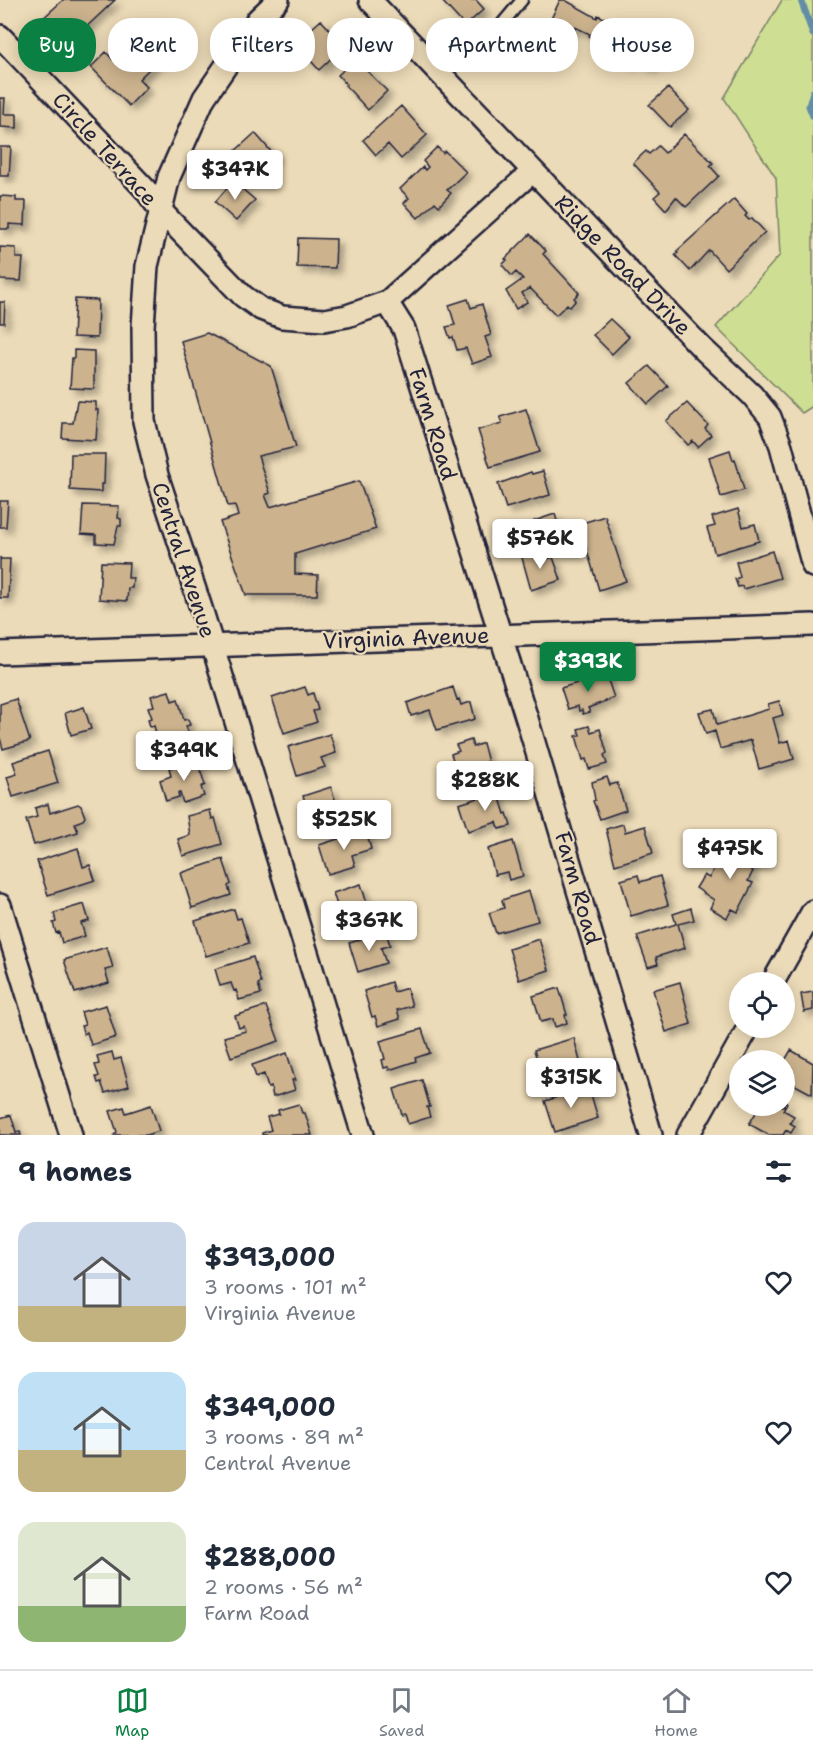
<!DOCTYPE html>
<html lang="en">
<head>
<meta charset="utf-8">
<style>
	:root { --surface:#fff; --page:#f2f2f3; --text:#1f2937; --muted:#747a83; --line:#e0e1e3; --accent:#0b8043 }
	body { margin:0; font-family:"Shantell Sans",sans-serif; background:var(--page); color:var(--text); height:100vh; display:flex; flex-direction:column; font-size:22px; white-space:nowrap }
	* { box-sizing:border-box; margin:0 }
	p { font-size:20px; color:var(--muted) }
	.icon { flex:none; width:33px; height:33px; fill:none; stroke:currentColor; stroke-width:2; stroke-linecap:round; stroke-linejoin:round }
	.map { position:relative; height:1135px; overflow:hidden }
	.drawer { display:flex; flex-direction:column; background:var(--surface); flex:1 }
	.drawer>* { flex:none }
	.guide { position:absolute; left:18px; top:18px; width:777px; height:54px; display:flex; gap:12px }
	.buttons { position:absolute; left:729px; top:972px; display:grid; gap:12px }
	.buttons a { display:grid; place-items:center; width:66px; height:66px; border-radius:50%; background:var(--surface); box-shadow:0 3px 15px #0003; font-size:30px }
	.price { position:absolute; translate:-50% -51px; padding:0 14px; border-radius:6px; background:#fff; color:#222; font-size:20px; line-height:39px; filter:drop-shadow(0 2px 3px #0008) }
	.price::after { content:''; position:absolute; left:50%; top:36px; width:18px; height:14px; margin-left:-9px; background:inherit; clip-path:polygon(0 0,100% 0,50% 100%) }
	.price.current { background:var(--accent); color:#fff }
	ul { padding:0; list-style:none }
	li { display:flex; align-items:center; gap:18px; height:150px; padding:0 18px }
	li span { display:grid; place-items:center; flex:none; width:168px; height:120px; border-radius:18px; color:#555 }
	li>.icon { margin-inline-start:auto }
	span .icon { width:72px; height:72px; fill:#fffc; stroke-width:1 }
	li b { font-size:26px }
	h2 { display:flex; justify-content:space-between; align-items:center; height:72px; padding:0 18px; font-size:26px }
	.tag { padding:0 21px; border-radius:24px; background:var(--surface); box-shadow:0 3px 15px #0003; font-size:21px; line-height:54px }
	.tag.current { background:var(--accent); color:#fff }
	.tabs { display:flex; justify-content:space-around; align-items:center; height:84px; border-top:2px solid var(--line); background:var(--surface); font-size:16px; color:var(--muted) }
	.tabs a { display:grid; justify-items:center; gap:3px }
	.tabs .current { color:var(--accent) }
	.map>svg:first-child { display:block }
	.green { fill:#cedf93; stroke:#788067; stroke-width:1.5 }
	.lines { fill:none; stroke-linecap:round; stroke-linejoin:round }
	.stream { stroke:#628da6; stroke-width:7 }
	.building { fill:#ccb38e; stroke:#22223b; stroke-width:1.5; filter:url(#shadow) }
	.lane-casing { stroke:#22223b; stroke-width:15 }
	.street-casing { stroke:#22223b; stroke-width:26 }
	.lane { stroke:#ecdbb8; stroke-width:10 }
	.street { stroke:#ecdbb8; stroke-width:21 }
	.labels { text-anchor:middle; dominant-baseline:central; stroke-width:4.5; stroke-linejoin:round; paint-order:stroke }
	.street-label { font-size:22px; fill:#22223b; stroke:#ecdbb8 }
</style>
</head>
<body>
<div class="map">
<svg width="813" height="1135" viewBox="0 0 813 1135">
	<defs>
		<filter id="shadow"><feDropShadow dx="5.5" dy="5.5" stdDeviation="3" flood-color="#0004"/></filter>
	</defs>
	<rect width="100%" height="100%" fill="#ecdbb8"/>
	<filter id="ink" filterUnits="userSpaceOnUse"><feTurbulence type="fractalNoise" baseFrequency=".0167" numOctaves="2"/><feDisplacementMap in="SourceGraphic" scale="12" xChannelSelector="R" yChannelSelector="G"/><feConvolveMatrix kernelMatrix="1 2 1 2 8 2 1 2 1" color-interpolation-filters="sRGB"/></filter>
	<g filter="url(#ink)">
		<path class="green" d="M782 0H813V406L802 413 716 327 780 255 776 178 724 98Z"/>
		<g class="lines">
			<path class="stream" d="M801 0 813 34
				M813 92 809 106 813 116"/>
		</g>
		<path class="building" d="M63 0H115L66 46 41 20Z
			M441 0H476L484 9 465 26Z
			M560 0H565L597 18 598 15 608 20 609 18 650 38 655 29 682 44 679 51 673 49 666 64 656 59 652 68 632 58 630 64 607 52 610 48 597 42 598 40 589 36 590 34 575 27 572 31 550 21Z
			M321 20 344 46 319 70 289 36 305 22 311 29Z
			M137 36 159 59 139 79 147 87 129 106 91 67 106 52 113 60Z
			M355 59 387 91 368 110 345 85 346 84 338 75Z
			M668 88 689 110 670 127 649 105Z
			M0 98H5L4 114H17V128L0 127Z
			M401 106 427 135 401 159 388 144 376 155 363 140Z
			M255 133 274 155 254 174 234 152Z
			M684 134 713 163 710 166 719 176 686 207 676 197 666 210 654 197 660 192 633 163 646 151 649 154 658 146 665 153Z
			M0 147H11L9 176H0Z
			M437 147 443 153 445 151 466 172 447 190 451 193 439 206 435 202 418 218 404 203 409 198 400 189 423 167 425 170 428 167 423 161Z
			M233 181 255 200 236 221 215 202Z
			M0 196 16 197V201H26L25 225 9 224V229H0Z
			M734 199 747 214 745 216 749 220 752 218 765 232 726 269 709 250 690 271 675 255 678 253 677 251Z
			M530 234 546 251 543 254 579 293 574 298 576 300 570 307 567 304 556 315 530 288 522 293 527 302 516 309 506 291 523 279 516 272 512 276 502 265 507 260 505 259Z
			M298 238 336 239 335 268 297 267Z
			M0 247 16 248V258H23L21 281 0 280Z
			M75 299 98 300 97 338 73 337Z
			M468 299 471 308 482 304 491 335 485 337 492 357 472 364 466 348 457 350 453 337 450 338 446 327 455 325 449 305Z
			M0 302H5L4 323H0Z
			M610 319 629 337 612 354 593 335Z
			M207 333 271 366 296 447 258 456 270 493 265 495 270 507 359 481 376 529 295 554V574L318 575 317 595H246L220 522 238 516 235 505 228 506 181 341Z
			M74 350 94 351V389L70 388 72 358H74Z
			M649 366 668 386 648 404 629 383Z
			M77 401 96 402V410H98L96 440 62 438 63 423H73Z
			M687 403 708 425 705 429 711 435 698 447 693 441 688 445 666 421Z
			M526 409 540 452 490 467 478 430 502 423 500 417Z
			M730 450 733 460 735 459 744 490 721 497 709 457Z
			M71 454H105L104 484H101V492L70 490Z
			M543 471 550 495 506 508 498 484 531 472 532 474Z
			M0 501H8L6 527H0Z
			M83 505 119 506 118 518 121 519V526H118L114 544 96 543V535L81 534Z
			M738 509 743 527 755 524 759 541 715 554 707 528 715 526 712 517Z
			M555 514 561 534 540 541 534 521Z
			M605 516 626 581 599 590 579 524Z
			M537 549 540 561 553 557 561 580 531 590 521 554Z
			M772 551 780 578 743 589 742 586 738 587 735 579 740 577 736 562Z
			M0 557 1 559H10L8 598H0Z
			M101 562 129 563 128 578H133L132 588H128L127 601 99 599Z
			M606 674 614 698 588 708 590 712 583 714 582 710 579 711 578 706 568 709 561 688Z
			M305 687 308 695 313 693 318 710 313 711 317 722 284 733 272 698Z
			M453 687 457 700 459 699 461 705 471 702 475 719 437 730 430 710 411 716 407 703Z
			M169 691 172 701 178 699 184 720 188 719 190 725 186 726 192 744 162 753 154 726 150 727 148 719 152 718 148 707 154 706 151 696Z
			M16 699 30 741 3 749 0 738V704Z
			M779 701 783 715 773 718 780 743 789 740 794 759 759 769 751 740 720 749 715 731 706 734 699 712 713 709 717 725 769 709 768 704Z
			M84 707 91 729 71 735 65 713Z
			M589 726 591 732 600 729 607 753 604 755 607 764 589 769 586 759 583 760 576 736 580 735 578 729Z
			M330 734 336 753 321 758 325 767 297 776 288 747Z
			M471 740 473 747 483 743 492 778 480 782 477 773 466 777 462 764 455 766 451 754 459 751 456 745Z
			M48 751 58 783 13 797 7 777 17 774 13 762Z
			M197 759 205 785 201 787 204 796 183 803 180 793H178L179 797 166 801 160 780 171 776 169 768Z
			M607 777 610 785 617 783 626 810 600 819 593 801 595 800 592 782Z
			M331 787 340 815 313 824 303 796Z
			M498 792 505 814 507 813 511 826 499 829 497 822 468 831 459 804Z
			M48 804 50 813 78 804 81 806 85 817 83 820 75 823 78 832 34 845 26 820 37 817 35 808Z
			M210 810 212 819 215 818 222 844 183 856 178 839 190 835 187 816Z
			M623 824 625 832 645 826 653 853 615 865 606 829Z
			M366 830 371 849 352 855 355 866 328 874 319 845Z
			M513 841 523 876 509 880 507 872 495 875 488 849Z
			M735 841 758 854 750 869 753 871 748 881 753 883 738 912 732 909 727 918 710 908 714 900 696 888 704 875 709 878 722 853 727 856Z
			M78 848 83 867 90 865 95 880 48 895 37 861Z
			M223 859 231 884 228 886 231 895 192 908 181 873Z
			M638 875 640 882 660 876 668 905 631 916 621 880Z
			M361 884 368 907 376 905 380 918 348 928 344 918 338 917 336 909 338 908 333 893Z
			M529 891 538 921 496 933 489 913 504 908 502 900Z
			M84 904 89 921 81 923 85 936 62 943 59 932 56 933 53 923 56 922 54 913Z
			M691 908 694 920 678 924 685 948 656 957 658 964 648 967 637 936 676 924 673 914Z
			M234 909 237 919 241 918 249 943 206 956 195 921Z
			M386 932 390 945 381 948 386 963 358 972 349 943Z
			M539 939 549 970 519 980 509 949Z
			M107 947 113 968 105 970 109 983 75 993 64 960Z
			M253 957 261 983 258 984 261 994 239 1000 236 990 234 991 231 983 220 986 215 969Z
			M391 982 394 992 407 988 412 1006 397 1010 400 1019 378 1026 375 1016 372 1017 364 991Z
			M680 982 691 1024 666 1032 653 990Z
			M559 988 567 1015H565L567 1023 555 1027 553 1019 541 1022 533 996Z
			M813 992V1010L804 1012 801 994Z
			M106 1005 116 1037 91 1045 87 1032 84 1034 81 1026 85 1025 81 1012Z
			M266 1006 279 1041 231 1057 224 1037 246 1031 244 1026 239 1028 235 1016Z
			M422 1029 430 1053 415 1058 416 1061 389 1070 388 1067 384 1068 382 1060 385 1059 380 1041Z
			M574 1038 583 1073 569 1077 566 1069 542 1076 534 1050Z
			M791 1050 813 1063 812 1094 784 1079V1062Z
			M112 1052 114 1060 121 1058 129 1086 105 1093 101 1082 98 1083 96 1077 99 1076 95 1065 99 1064 97 1056Z
			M287 1053 295 1080H292L295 1090 273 1097 271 1087 268 1088 264 1074 256 1077 252 1065Z
			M422 1080 430 1107H427L430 1117 408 1124 405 1114 402 1115 394 1089Z
			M589 1088 598 1118 555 1132 545 1101 555 1098 554 1094 572 1089 574 1093Z
			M784 1101 787 1103 783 1110 794 1116 790 1123 795 1126 791 1133 786 1130 783 1135H769L749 1124 760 1106H784Z
			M299 1104 302 1113H305L312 1135H262V1133L271 1130 267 1117 279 1114 278 1110Z
			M151 1105 159 1131 147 1135H114L117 1132 110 1111 124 1107 126 1113Z
			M11 1115 16 1132 20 1131 21 1135H0V1118Z"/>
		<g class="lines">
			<g class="lane-casing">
				<path id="lane" d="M436 70 496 31 522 0"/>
			</g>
			<g class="street-casing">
				<path id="street" d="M278 0 258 19 204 98 169 177 147 266 143 327 144 421 157 475 201 608 363 1135
					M370 0 702 348 752 395 770 417 781 446 813 566
					M0 36 145 189 161 211 243 296 261 309 282 317 324 320 347 316 387 302 533 171
					M387 302 404 329 527 719 651 1135
					M0 653 813 625
					M0 905 71 1135
					M773 982 813 911
					M688 1135 748 1028"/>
			</g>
			<use href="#lane" class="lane"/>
			<use href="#street" class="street"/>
		</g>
	</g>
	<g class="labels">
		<g class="street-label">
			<text transform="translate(105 149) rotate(48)">Circle Terrace</text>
			<text transform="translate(623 265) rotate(46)">Ridge Road Drive</text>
			<text transform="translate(433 424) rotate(73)">Farm Road</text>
			<text transform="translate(184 560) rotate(72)">Central Avenue</text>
			<text transform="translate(406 638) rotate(-2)">Virginia Avenue</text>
			<text transform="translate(578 888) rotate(74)">Farm Road</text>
		</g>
	</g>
</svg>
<div class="buttons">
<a><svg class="icon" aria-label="locate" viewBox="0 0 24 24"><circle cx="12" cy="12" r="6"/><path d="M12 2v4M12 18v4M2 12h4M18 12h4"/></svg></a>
<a><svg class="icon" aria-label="layers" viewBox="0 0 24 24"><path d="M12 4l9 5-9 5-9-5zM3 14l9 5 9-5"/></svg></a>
</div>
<b class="price" style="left:235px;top:201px">$347K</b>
<b class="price" style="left:540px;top:570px">$576K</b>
<b class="price current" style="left:588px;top:693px">$393K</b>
<b class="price" style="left:184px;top:782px">$349K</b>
<b class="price" style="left:485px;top:812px">$288K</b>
<b class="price" style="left:344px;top:851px">$525K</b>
<b class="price" style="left:730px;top:880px">$475K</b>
<b class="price" style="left:369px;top:952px">$367K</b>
<b class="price" style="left:571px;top:1109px">$315K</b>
<div class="guide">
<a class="tag current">Buy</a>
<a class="tag">Rent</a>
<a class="tag">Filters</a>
<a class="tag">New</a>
<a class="tag">Apartment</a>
<a class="tag">House</a>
</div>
</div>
<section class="drawer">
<h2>9 homes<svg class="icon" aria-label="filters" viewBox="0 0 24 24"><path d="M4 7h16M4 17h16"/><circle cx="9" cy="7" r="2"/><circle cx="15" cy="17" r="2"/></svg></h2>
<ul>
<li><span style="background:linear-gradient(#c9d6e8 70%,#c2b280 0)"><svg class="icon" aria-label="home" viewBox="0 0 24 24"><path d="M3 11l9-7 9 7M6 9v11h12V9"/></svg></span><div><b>$393,000</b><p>3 rooms · 101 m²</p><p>Virginia Avenue</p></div><svg class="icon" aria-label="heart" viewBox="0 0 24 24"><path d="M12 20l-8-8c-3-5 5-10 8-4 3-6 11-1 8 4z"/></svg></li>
<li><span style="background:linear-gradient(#bfe0f5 65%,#c2b280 0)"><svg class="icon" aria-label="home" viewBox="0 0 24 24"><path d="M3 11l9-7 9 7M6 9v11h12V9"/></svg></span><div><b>$349,000</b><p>3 rooms · 89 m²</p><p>Central Avenue</p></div><svg class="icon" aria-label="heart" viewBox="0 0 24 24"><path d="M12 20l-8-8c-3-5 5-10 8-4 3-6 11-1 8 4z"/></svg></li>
<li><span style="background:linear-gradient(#dfe7d0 70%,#8fb573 0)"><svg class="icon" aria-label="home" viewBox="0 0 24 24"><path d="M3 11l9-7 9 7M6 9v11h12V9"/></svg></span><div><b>$288,000</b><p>2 rooms · 56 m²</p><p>Farm Road</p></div><svg class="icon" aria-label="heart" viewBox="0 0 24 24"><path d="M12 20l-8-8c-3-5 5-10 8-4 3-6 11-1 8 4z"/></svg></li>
</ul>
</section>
<nav class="tabs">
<a class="current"><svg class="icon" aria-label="map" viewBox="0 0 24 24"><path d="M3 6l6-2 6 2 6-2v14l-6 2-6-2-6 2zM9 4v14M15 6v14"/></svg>Map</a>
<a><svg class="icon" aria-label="saved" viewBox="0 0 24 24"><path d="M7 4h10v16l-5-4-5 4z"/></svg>Saved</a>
<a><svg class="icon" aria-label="home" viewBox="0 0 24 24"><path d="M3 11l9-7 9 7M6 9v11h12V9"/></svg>Home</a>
</nav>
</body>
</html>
